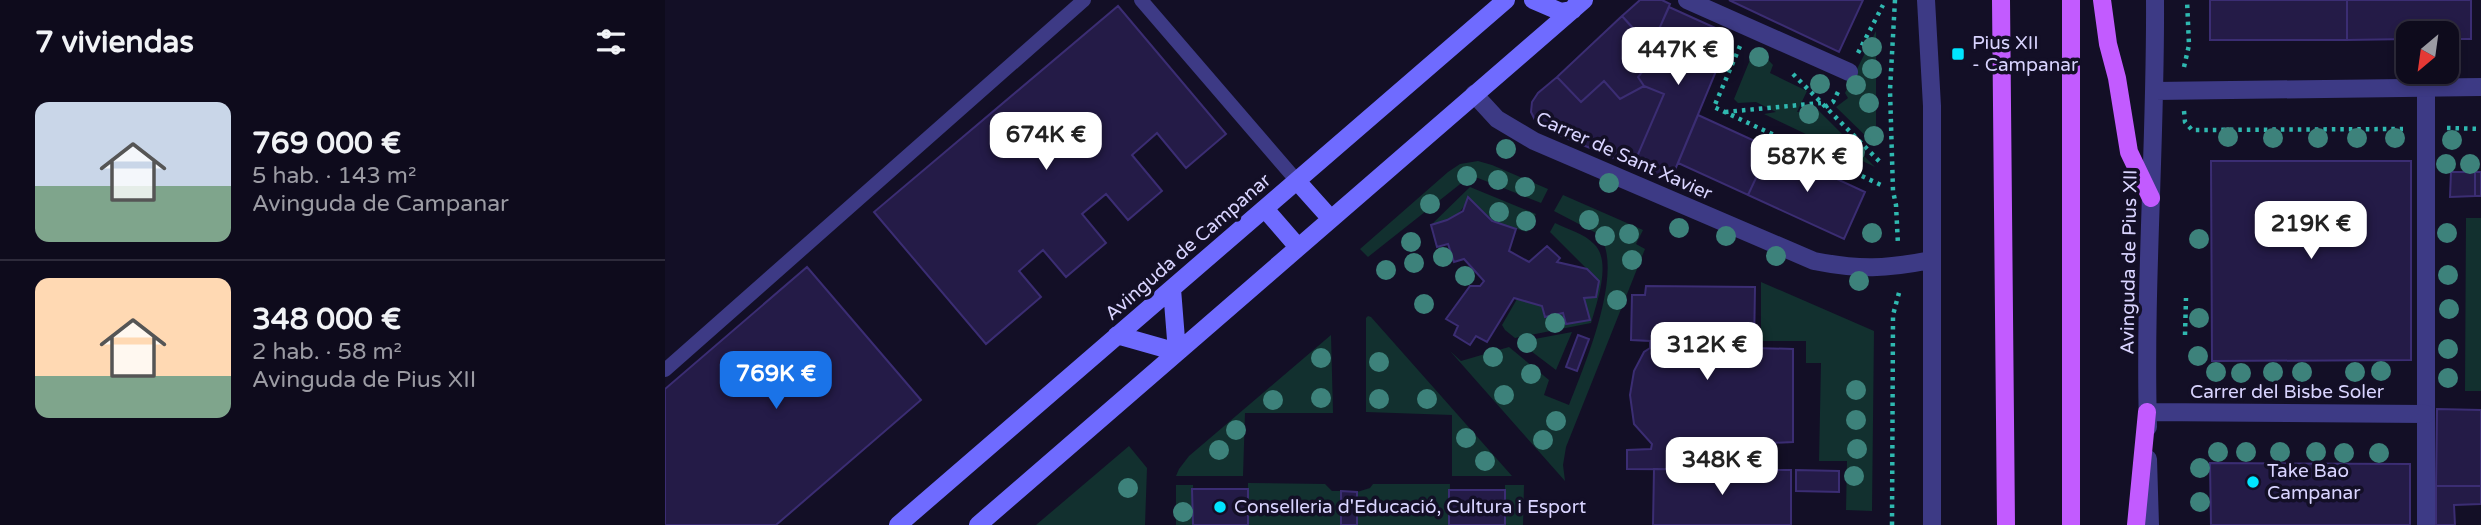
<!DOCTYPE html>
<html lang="es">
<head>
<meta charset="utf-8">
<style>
	:root { --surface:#0e0b1c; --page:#1c1929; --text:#f1f3f6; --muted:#9b9ba3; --line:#2e2b3b; --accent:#1a73e8 }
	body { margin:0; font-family:"Varela Round",sans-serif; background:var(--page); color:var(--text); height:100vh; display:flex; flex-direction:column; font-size:26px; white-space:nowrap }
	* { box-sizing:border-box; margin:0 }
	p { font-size:23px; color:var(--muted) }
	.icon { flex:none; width:38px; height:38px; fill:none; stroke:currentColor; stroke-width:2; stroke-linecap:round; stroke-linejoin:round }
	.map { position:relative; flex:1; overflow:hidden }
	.details { display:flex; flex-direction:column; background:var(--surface); width:665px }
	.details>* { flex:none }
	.needle { width:46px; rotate:209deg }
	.buttons { position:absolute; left:1731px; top:21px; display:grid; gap:14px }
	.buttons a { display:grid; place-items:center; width:63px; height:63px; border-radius:14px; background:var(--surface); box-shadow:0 4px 10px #0003,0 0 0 2px var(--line); font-size:35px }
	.price { position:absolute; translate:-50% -60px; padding:0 16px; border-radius:14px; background:#fff; color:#222; font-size:23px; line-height:46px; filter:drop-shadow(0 2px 4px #0008) }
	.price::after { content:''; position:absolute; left:50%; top:42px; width:21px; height:16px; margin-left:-10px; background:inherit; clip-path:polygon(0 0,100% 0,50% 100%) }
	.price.current { background:var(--accent); color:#fff }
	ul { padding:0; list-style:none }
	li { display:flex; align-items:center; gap:21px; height:175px; padding:0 35px }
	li+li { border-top:2px solid var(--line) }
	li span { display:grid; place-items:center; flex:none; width:196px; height:140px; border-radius:14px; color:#555 }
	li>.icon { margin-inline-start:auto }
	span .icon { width:84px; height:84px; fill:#fffc; stroke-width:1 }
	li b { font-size:30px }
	h2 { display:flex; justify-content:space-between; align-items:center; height:84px; padding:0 35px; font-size:30px }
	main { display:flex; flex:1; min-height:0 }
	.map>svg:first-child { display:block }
	.green { fill:#12302f }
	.building { fill:#241b47; stroke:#3b2d73; stroke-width:2 }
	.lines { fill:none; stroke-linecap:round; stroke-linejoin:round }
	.path { stroke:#2fb8b0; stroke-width:4.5; stroke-dasharray:3.5 5; stroke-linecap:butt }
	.service { stroke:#3d3a85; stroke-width:14 }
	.pedestrian { stroke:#3d3a85; stroke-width:18 }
	.minor { stroke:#3d3a85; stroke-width:18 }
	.secondary { stroke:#6f6bff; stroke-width:18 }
	.primary { stroke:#c25bff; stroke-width:18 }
	.tree { fill:#3d827b }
	.poi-dot { fill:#00e5ff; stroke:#130f26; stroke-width:2.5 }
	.labels { text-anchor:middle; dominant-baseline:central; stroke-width:7; stroke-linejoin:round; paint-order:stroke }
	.poi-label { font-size:19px; fill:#d9d4ff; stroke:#130f26; text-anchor:start }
	.street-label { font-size:19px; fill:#d9d4ff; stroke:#130f26 }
</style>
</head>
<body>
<main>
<section class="details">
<h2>7 viviendas<svg class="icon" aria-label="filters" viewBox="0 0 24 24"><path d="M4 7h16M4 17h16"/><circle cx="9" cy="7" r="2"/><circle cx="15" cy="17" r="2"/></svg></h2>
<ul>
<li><span style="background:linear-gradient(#c9d6e8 60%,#7fa58c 0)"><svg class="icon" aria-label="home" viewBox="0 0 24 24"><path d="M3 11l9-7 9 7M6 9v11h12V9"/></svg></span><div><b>769 000 €</b><p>5 hab. · 143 m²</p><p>Avinguda de Campanar</p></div></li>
<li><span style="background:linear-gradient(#ffd9b3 70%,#7fa58c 0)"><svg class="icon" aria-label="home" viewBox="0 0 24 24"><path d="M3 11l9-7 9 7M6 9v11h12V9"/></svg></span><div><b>348 000 €</b><p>2 hab. · 58 m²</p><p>Avinguda de Pius XII</p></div></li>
</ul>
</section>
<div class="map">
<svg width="1816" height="525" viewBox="0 0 1816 525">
	<rect width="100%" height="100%" fill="#130f26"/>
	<path class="green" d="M1211 31V146L1171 107 1183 98 1180 93Z
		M1093 49 1108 65 1105 73 1142 91 1132 112 1154 111 1210 167 1099 114 1111 112 1091 102 1073 103 1069 99 1089 50Z
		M813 161 827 165 883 189 876 203 813 178 799 181 703 257 695 249 783 172 795 164Z
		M805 187 871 214 862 232 827 221 803 197C797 216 785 219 766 225Z
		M898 195 978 230 971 244 980 249 901 447 898 465 900 481 785 351 796 361 844 347 884 380 879 395 904 405C918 369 962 267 933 234L889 211Z
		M1801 218H1816V391H1800Z
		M890 223C902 229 920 234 929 244 947 261 932 302 926 323L850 338 840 330 837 325 852 299 877 306 880 317 898 313 902 324 925 320 919 298 931 296 934 281 885 232Z
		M1096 282 1209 331 1207 511 1181 510 1182 461H1154L1156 363H1141V341H1096Z
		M703 316 706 317 847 476H787V415L701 412V318Z
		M907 332 891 370 854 342Z
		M666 335 668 413H580L578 476H511L514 469 524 456Z
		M464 446 482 468 480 525H371Z
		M583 483 660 484 667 491H676V525H583Z
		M708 484H785L784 525H692V492L705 488Z
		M511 485H528V525H511Z
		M840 485H859L858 525H840Z"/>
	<path class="building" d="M975 0H997L1005 4 995 27 980 41 957 16Z
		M1064 0H1198L1174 52Z
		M1545 0H1682V40H1545Z
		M1682 0H1806V39H1782V33H1743V39L1682 40Z
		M453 6 561 134 521 168 492 133 467 155 497 191 463 220 441 194 417 214 441 243 401 277 378 250 354 271 376 297 321 344 209 212Z
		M1004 7 1066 35 1005 182 968 166 999 94 979 86 973 77 982 66 992 43 986 36 995 27Z
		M957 16 988 51 982 66 973 77 979 86 955 99 939 81 916 102 892 77Z
		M892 77 916 102 939 81 955 99 979 86 999 94 968 166 882 130 871 122 866 112 867 102 873 93Z
		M1033 115 1105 148 1083 195 1013 163Z
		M1105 148 1200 192 1179 239 1083 195Z
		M1546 161H1746V360L1547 361Z
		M1786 172H1810V196L1785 197Z
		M1810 172H1816V196H1810Z
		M803 197 827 221 851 229 844 251 864 262 882 246 895 258 892 262 922 269 934 281 931 297 919 298 925 320 901 324 898 313 880 317 877 306 849 298 822 342 811 336 805 345 789 335 793 326 781 319 805 286H815L819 281 799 259 789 262 783 244 772 247 766 225 782 220 798 211Z
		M142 267 256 400 111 525H0V389Z
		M981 286 1090 287 1089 348 1128 349V442L1106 443V470L962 469V450L986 449 987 444 969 424 965 395 969 371 979 352 985 348V341L966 340 967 295H980Z
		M913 335 924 339 912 371 901 367Z
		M1772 409 1816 410V486H1771Z
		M1545 463 1745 464V525H1546Z
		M989 469 1126 470V525H988Z
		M1131 470 1174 471V492L1131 491Z
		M1771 486H1816V504L1789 505 1790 525H1771Z
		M527 489H583V525H528Z
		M784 490H840V525H784Z
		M676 491 692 492V525H676Z"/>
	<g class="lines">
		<path class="path" d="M1230 0 1225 90 1228 191 1231 205 1233 245
			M1075 46 1049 107 1216 185
			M1193 53 1218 5
			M1519 67 1524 45 1522 0
			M1128 74 1216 163
			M1160 107 1168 102 1173 92
			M1519 111 1520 122 1527 130 1738 129
			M1060 112 1156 103
			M1782 128 1816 129
			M1520 335 1521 298
			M1227 525 1228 315 1235 289"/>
		<path class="service" d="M476 0 632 181
			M0 370 419 0"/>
		<path class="pedestrian" d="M1022 0 1184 72
			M1761 87V525"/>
		<path class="minor" d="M1261 0 1267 106V525
			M1490 91 1816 87
			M809 94 832 119 869 141 1149 261C1194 270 1221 269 1266 260
			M1482 412 1761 414
			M1483 427C1479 285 1491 142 1490 0
			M1483 459 1485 525"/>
		<path class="secondary" d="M868 0 896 12 908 10 910 6
			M632 181 666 219
			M600 209 633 247
			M452 335 512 352 507 289
			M233 525 841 0
			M313 525 919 0"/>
		<path class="primary" d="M1336 0 1341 525
			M1437 0 1443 44 1452 78 1464 152 1486 198
			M1406 525V0
			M1471 525 1482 412"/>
	</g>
	<g class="tree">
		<circle cx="1207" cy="47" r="10"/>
		<circle cx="1094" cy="57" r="10"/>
		<circle cx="1207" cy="69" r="10"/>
		<circle cx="1155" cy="84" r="10"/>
		<circle cx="1191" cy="85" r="10"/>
		<circle cx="1204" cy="103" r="10"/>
		<circle cx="1144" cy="114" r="10"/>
		<circle cx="1209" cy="136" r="10"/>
		<circle cx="1563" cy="137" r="10"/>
		<circle cx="1608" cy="138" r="10"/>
		<circle cx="1653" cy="138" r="10"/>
		<circle cx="1692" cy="138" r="10"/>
		<circle cx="1730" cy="138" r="10"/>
		<circle cx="1787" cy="140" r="10"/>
		<circle cx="841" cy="149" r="10"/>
		<circle cx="1190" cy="152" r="10"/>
		<circle cx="1781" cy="164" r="10"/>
		<circle cx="1805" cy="164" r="10"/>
		<circle cx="802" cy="176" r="10"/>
		<circle cx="833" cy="180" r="10"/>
		<circle cx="944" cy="183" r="10"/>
		<circle cx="860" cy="187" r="10"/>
		<circle cx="765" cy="204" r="10"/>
		<circle cx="834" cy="212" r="10"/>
		<circle cx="924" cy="220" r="10"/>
		<circle cx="861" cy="221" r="10"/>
		<circle cx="1014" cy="228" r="10"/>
		<circle cx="1207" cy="233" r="10"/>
		<circle cx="1782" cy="233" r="10"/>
		<circle cx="964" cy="234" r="10"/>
		<circle cx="940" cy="236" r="10"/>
		<circle cx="1061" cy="236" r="10"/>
		<circle cx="1534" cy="239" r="10"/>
		<circle cx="746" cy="242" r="10"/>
		<circle cx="1111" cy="256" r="10"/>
		<circle cx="778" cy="257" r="10"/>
		<circle cx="967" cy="260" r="10"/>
		<circle cx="749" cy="263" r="10"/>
		<circle cx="721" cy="270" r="10"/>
		<circle cx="1783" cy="275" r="10"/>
		<circle cx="800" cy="276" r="10"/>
		<circle cx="1194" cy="281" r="10"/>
		<circle cx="952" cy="300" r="10"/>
		<circle cx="759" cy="304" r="10"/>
		<circle cx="1784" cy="309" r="10"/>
		<circle cx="1534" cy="318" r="10"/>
		<circle cx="890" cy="323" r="10"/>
		<circle cx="862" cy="343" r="10"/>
		<circle cx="1783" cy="349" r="10"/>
		<circle cx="1533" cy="356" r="10"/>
		<circle cx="828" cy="357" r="10"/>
		<circle cx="656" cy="358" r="10"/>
		<circle cx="714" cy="362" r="10"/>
		<circle cx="1716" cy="371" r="10"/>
		<circle cx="1551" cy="372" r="10"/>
		<circle cx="1608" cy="372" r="10"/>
		<circle cx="1637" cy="372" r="10"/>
		<circle cx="1690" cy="372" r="10"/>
		<circle cx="1576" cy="373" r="10"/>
		<circle cx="866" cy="374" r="10"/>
		<circle cx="1783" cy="378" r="10"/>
		<circle cx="1191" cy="390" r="10"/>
		<circle cx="839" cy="395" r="10"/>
		<circle cx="656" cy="398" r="10"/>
		<circle cx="714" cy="399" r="10"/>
		<circle cx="762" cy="399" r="10"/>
		<circle cx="608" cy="400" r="10"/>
		<circle cx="1191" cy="420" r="10"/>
		<circle cx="891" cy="421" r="10"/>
		<circle cx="571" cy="430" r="10"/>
		<circle cx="801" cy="438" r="10"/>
		<circle cx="878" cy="440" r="10"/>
		<circle cx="1192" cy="449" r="10"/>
		<circle cx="554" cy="450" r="10"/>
		<circle cx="1553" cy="452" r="10"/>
		<circle cx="1581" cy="452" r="10"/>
		<circle cx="1615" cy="452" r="10"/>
		<circle cx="1651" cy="452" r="10"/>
		<circle cx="1679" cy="453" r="10"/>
		<circle cx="1714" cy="453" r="10"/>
		<circle cx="820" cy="461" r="10"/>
		<circle cx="1535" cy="468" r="10"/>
		<circle cx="1189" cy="476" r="10"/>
		<circle cx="463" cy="488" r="10"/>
		<circle cx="1535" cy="502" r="10"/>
		<circle cx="518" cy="512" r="10"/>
	</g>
	<g class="poi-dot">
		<rect x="1286" y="47" width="14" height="14" rx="3.5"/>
		<circle cx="1588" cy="482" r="7"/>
		<circle cx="555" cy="507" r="7"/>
	</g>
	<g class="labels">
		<g class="poi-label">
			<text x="1307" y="43">Pius XII<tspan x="1307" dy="22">- Campanar</tspan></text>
			<text x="1602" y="471">Take Bao<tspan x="1602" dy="22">Campanar</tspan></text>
			<text x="569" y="507">Conselleria d'Educació, Cultura i Esport</text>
		</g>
		<g class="street-label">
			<text transform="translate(959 156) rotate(24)">Carrer de Sant Xavier</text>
			<text transform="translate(523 247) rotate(-41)">Avinguda de Campanar</text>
			<text transform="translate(1464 262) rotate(-89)">Avinguda de Pius XII</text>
			<text x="1622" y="392">Carrer del Bisbe Soler</text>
		</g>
	</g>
</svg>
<div class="buttons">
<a><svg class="needle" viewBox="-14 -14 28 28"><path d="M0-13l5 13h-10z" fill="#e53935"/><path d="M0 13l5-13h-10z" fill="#9b9ba3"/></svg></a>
</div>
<b class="price" style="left:1013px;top:87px">447K €</b>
<b class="price" style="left:381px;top:172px">674K €</b>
<b class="price" style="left:1142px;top:194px">587K €</b>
<b class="price" style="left:1646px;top:261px">219K €</b>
<b class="price" style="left:1042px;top:382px">312K €</b>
<b class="price current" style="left:111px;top:411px">769K €</b>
<b class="price" style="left:1057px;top:497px">348K €</b>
</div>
</main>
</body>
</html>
